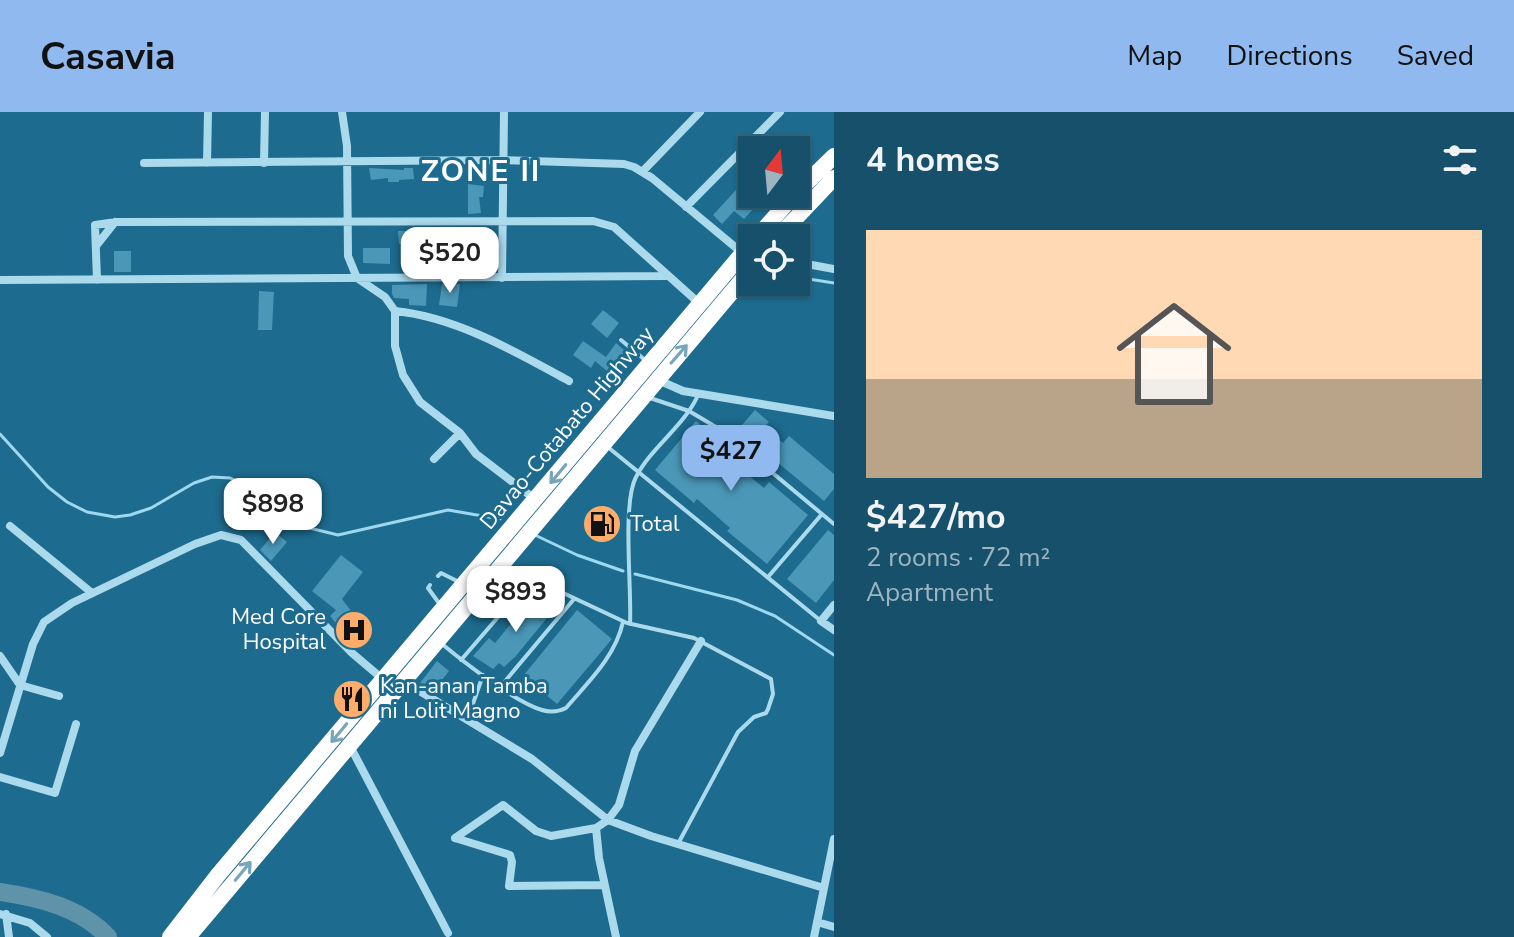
<!DOCTYPE html>
<html lang="en">
<head>
<meta charset="utf-8">
<style>
	:root { --surface:#16506a; --page:#1f5770; --text:#f1f3f6; --muted:#9eb5c1; --line:#35677e; --accent:#90b9f0 }
	body { margin:0; font-family:"Nunito Sans",sans-serif; background:var(--page); color:var(--text); height:100vh; display:flex; flex-direction:column; font-size:30px; white-space:nowrap }
	* { box-sizing:border-box; margin:0 }
	p { font-size:26px; color:var(--muted) }
	.icon { flex:none; width:44px; height:44px; fill:none; stroke:currentColor; stroke-width:2; stroke-linecap:round; stroke-linejoin:round }
	.map { position:relative; flex:1; overflow:hidden }
	.details { display:flex; flex-direction:column; background:var(--surface); width:680px }
	.details>* { flex:none }
	.needle { width:52px; rotate:16deg }
	.controls { position:absolute; left:738px; top:24px; display:grid; gap:16px }
	.controls a { display:grid; place-items:center; width:72px; height:72px; border-radius:0px; background:var(--surface); box-shadow:0 2px 6px #0004,0 0 0 2px var(--line); font-size:40px }
	.price { position:absolute; translate:-50% -68px; padding:0 18px; border-radius:16px; background:#fff; color:#222; font-size:26px; line-height:52px; filter:drop-shadow(0 2px 4px #0008) }
	.price::after { content:''; position:absolute; left:50%; top:48px; width:24px; height:18px; margin-left:-12px; background:inherit; clip-path:polygon(0 0,100% 0,50% 100%) }
	.price.selected { background:var(--accent); color:#111 }
	ul { padding:0; list-style:none }
	li { display:grid; align-content:center; gap:16px; height:424px; padding:0 32px }
	li+li { border-top:2px solid var(--line) }
	li span { display:grid; place-items:center; height:248px; border-radius:0px; color:#555 }
	li>.icon { margin-inline-start:auto }
	span .icon { width:144px; height:144px; fill:#fffc; stroke-width:1 }
	li b { font-size:34px }
	h2 { display:flex; justify-content:space-between; align-items:center; height:96px; padding:0 32px; font-size:34px }
	header { display:flex; align-items:center; gap:48px; box-sizing:border-box; height:112px; padding:0 40px; background:var(--accent); color:#111 }
	header strong { font-size:38px }
	nav { display:flex; gap:44px; margin-inline-start:auto; font-size:28px }
	main { display:flex; flex:1; min-height:0 }
	.map>svg:first-child { display:block }
	.lines { fill:none; stroke-linecap:round; stroke-linejoin:round }
	.stream { stroke:#9ed8ef; stroke-width:3 }
	.river { stroke:#5f93aa; stroke-width:18 }
	.building { fill:#4a97b8 }
	.lane { stroke:#abdaed; stroke-width:4 }
	.street { stroke:#abdaed; stroke-width:8 }
	.highway { stroke:#fff; stroke-width:16 }
	.oneway { stroke:#77a6bb }
	.labels { text-anchor:middle; dominant-baseline:central; stroke-width:6; stroke-linejoin:round; paint-order:stroke }
	.street-label { font-size:22px; fill:#fff; stroke:#1d6b8e }
	.poi-label { font-size:22px; fill:#fff; stroke:#1d6b8e; text-anchor:start }
	.district-label { font-size:30px; font-weight:bold; letter-spacing:2px; fill:#fff; stroke:#1d6b8e }
</style>
</head>
<body>
<header>
<strong>Casavia</strong>
<nav><a>Map</a><a>Directions</a><a>Saved</a></nav>
</header>
<main>
<div class="map">
<svg width="834" height="825" viewBox="0 0 834 825">
	<rect width="100%" height="100%" fill="#1d6b8e"/>
	<g class="lines">
		<path class="stream" d="M796 165 834 171
			M0 322 48 375 67 390 87 400 115 405 130 403 151 396 194 371 212 365 230 366 248 374 265 388 285 410 338 423 448 398 500 407
			M537 424 577 443 623 459
			M635 462 737 488 775 504 834 543"/>
		<path class="river" d="M0 780C39 786 80 795 108 825"/>
	</g>
	<path class="building" d="M369 56 404 58V56H413L414 67 399 68V70H388V66L371 68Z
		M468 72 484 74 483 85H479L481 101 468 102Z
		M736 78 755 95 744 107 734 99 722 112 713 103Z
		M431 116H450V134L427 133V153H414V131L399 132 398 119H431Z
		M469 129H494V146H465V158H450V134L469 135Z
		M363 136H390V152L363 151Z
		M114 139H131V160H114Z
		M427 172 426 194 409 193V187L394 186 392 182V173Z
		M442 172H460L457 195 439 193Z
		M259 179 274 180 272 218H258Z
		M603 198 619 211 607 226 591 212Z
		M583 229 606 245 616 231 631 244 614 265 595 249 591 256 573 243Z
		M755 298 769 310 764 315 783 331 789 324 834 362V377L824 389 771 345 777 337 742 313Z
		M696 309 735 342 730 348 764 376 769 370 808 403 767 452 727 419 730 416 697 387 694 391 655 358Z
		M828 418 834 423V468L816 491 787 467Z
		M275 420 287 430 271 449 260 438Z
		M341 443 363 460 342 487 367 520 352 531 330 504 336 498 312 479Z
		M537 480 556 495 515 545 504 555 499 551 493 557 473 544 489 526 495 531Z
		M577 498 612 527 557 592 523 564Z
		M437 549 449 559 433 579 420 571Z"/>
	<g class="lines">
		<path class="lane" d="M621 228 645 248
			M650 286 689 299 721 318 834 412
			M609 336 821 509
			M508 455 627 511 694 526 771 567 773 582 768 597 766 601 754 605 738 620 679 730
			M438 464 441 461 459 470
			M768 465 822 402
			M430 473 428 476 441 494
			M630 512C632 478 622 391 636 365 652 334 685 314 699 281
			M442 532C465 551 515 590 542 598 551 601 558 600 566 596 589 569 615 545 623 510
			M461 548 530 468
			M501 574 574 487
			M468 606 483 563"/>
		<path class="street" d="M342 0 347 34 348 144 357 166 385 185 395 199V234L403 263 420 290 460 321 476 342 536 388
			M144 51 504 48 624 52 634 55 652 66 752 149
			M207 51 208 0
			M264 51 265 0
			M643 59 700 0
			M686 95 780 0
			M96 134 115 110
			M796 150 834 157
			M502 166 504 0
			M0 168 667 164
			M97 168 95 113 116 110 593 109 614 115 700 192
			M395 199C456 205 516 240 569 269
			M658 268 683 279 834 304
			M434 347 460 321
			M10 414 92 481
			M834 493 821 509 834 518
			M0 544 20 573 59 584
			M403 569 532 647 608 708 651 724 824 776
			M350 634 448 821
			M0 641 33 532 44 510 72 491 195 432 221 423 241 428 352 541 385 569
			M0 665 55 681 76 612
			M596 716 599 746 616 825
			M455 726 503 693 536 719 551 724 596 716 608 708 619 693 635 639 701 529
			M455 726 510 743 512 750 509 774 604 773
			M0 802 30 811 47 825
			M6 802 9 825
			M817 810 834 815
			M814 825 834 727"/>
		<path class="highway" d="M796 81 834 44
			M756 126 795 82
			M777 126 834 66
			M170 825 218 763 752 130
			M188 825 752 156"/>
	</g>
	<defs><path id="oneway-shaft" d="M-6 0H5M1.5-3L5.5 0L1.5 3" fill="none" stroke-width="1.6" stroke-linecap="round" stroke-linejoin="round" transform="scale(2)"/></defs>
	<g class="oneway">
		<use href="#oneway-shaft" transform="translate(679 242) rotate(-49)"/>
		<use href="#oneway-shaft" transform="translate(558 362) rotate(130)"/>
		<use href="#oneway-shaft" transform="translate(339 621) rotate(130)"/>
		<use href="#oneway-shaft" transform="translate(243 759) rotate(-50)"/>
	</g>
	<defs>
		<g id="fuel-disc" transform="scale(2)"><circle r="9.5" fill="#fdac69" stroke="#1d6b8e"/><path d="M-5.5-6h7V0h2V4h1.3V-2.5L3-4.5l.8-.8L6-3V5H2.5V1h-1V6h-7ZM-4.2-4.7v3.2H.2V-4.7Z" fill="#111"/></g>
		<g id="hospital-disc" transform="scale(2)"><circle r="9.5" fill="#fdac69" stroke="#1d6b8e"/><path d="M-5-5h3v3.5h4V-5h3V5h-3V1.5h-4V5h-3Z" fill="#111"/></g>
		<g id="restaurant-disc" transform="scale(2)"><circle r="9.5" fill="#fdac69" stroke="#1d6b8e"/><path d="M-5-6h1v4h1v-4h1v4h1v-4h1v5L-1.5 .5V6h-2V.5L-5-1ZM5-6V6H3V1.5H1.5Q1.5-4 5-6Z" fill="#111"/></g>
	</defs>
	<g fill-rule="evenodd">
		<use href="#fuel-disc" x="602" y="412"/>
		<use href="#hospital-disc" x="354" y="518"/>
		<use href="#restaurant-disc" x="352" y="587"/>
	</g>
	<g class="labels">
		<g class="street-label">
			<text transform="translate(567 316) rotate(-50)">Davao-Cotabato Highway</text>
		</g>
		<g class="poi-label">
			<text x="630" y="412">Total</text>
			<text x="326" y="505" text-anchor="end">Med Core<tspan x="326" dy="25">Hospital</tspan></text>
			<text x="380" y="574">Kan-anan Tamba<tspan x="380" dy="25">ni Lolit Magno</tspan></text>
		</g>
		<g class="district-label">
			<text x="481" y="59">ZONE II</text>
		</g>
	</g>
</svg>
<div class="controls">
<a><svg class="needle" viewBox="-14 -14 28 28"><path d="M0-13l5 13h-10z" fill="#e53935"/><path d="M0 13l5-13h-10z" fill="#9eb5c1"/></svg></a>
<a><svg class="icon" aria-label="locate" viewBox="0 0 24 24"><circle cx="12" cy="12" r="6"/><path d="M12 2v4M12 18v4M2 12h4M18 12h4"/></svg></a>
</div>
<b class="price" style="left:450px;top:183px">$520</b>
<b class="price selected" style="left:731px;top:381px">$427</b>
<b class="price" style="left:273px;top:434px">$898</b>
<b class="price" style="left:516px;top:522px">$893</b>
</div>
<section class="details">
<h2>4 homes<svg class="icon" aria-label="filters" viewBox="0 0 24 24"><path d="M4 7h16M4 17h16"/><circle cx="9" cy="7" r="2"/><circle cx="15" cy="17" r="2"/></svg></h2>
<ul>
<li><span style="background:linear-gradient(#ffd9b3 60%,#b9a48a 0)"><svg class="icon" aria-label="home" viewBox="0 0 24 24"><path d="M3 11l9-7 9 7M6 9v11h12V9"/></svg></span><div><b>$427/mo</b><p>2 rooms · 72 m²</p><p>Apartment</p></div></li>
</ul>
</section>
</main>
</body>
</html>
